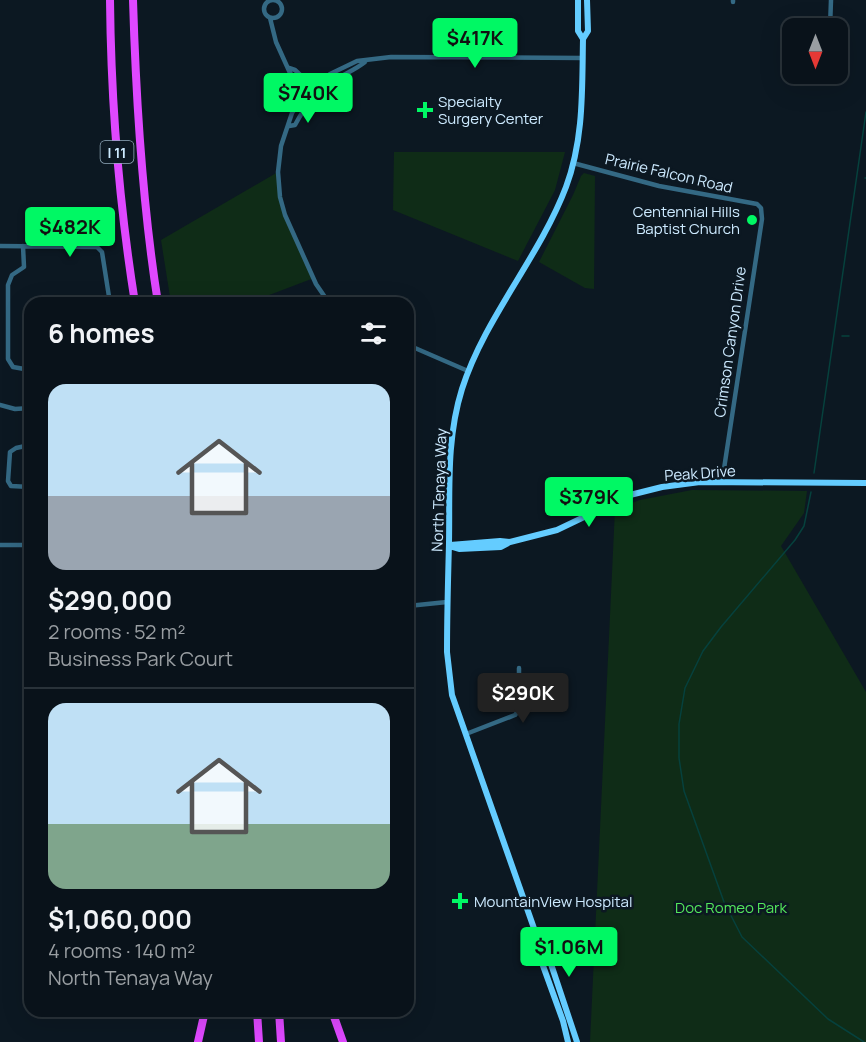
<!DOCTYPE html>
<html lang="en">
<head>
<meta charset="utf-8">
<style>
	:root { --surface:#09121a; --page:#121b23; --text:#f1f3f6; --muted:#999ea2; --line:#293239; --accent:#00f864 }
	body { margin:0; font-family:Manrope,sans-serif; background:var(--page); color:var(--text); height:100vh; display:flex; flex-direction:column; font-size:22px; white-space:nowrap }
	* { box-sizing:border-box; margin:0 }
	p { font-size:20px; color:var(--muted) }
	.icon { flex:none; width:33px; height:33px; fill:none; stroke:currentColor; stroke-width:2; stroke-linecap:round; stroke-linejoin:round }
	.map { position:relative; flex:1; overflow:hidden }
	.side { position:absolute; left:24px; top:297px; width:390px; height:720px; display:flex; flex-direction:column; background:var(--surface); border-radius:18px; box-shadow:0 6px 24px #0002,0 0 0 2px var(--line) }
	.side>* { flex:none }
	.needle { width:39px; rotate:180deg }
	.tools { position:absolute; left:782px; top:18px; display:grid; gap:12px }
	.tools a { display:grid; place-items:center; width:66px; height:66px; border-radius:12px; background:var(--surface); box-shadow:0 6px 24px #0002,0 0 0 2px var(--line); font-size:30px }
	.price { position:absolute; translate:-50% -51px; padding:0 14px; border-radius:6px; background:var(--accent); color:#111; font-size:20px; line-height:39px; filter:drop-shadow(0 2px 3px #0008) }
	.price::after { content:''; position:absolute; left:50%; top:36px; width:18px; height:14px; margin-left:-9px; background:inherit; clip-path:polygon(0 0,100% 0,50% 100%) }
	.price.on { background:#222; color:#fff }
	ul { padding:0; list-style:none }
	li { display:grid; align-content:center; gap:12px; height:318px; padding:0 24px }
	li+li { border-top:2px solid var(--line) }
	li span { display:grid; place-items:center; height:186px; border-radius:18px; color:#555 }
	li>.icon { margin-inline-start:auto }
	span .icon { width:108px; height:108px; fill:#fffc; stroke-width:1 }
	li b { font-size:26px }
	h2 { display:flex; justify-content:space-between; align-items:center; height:72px; padding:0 24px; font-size:26px }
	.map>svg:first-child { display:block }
	.green { fill:#0f2c17 }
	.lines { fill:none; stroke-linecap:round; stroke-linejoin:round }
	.stream { stroke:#06413d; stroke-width:1.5 }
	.street { stroke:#346984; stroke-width:4.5 }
	.secondary { stroke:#64ccff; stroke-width:6 }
	.highway { stroke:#df48ff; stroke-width:8 }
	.poi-dot { fill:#00f864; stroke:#0c1822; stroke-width:2 }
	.labels { text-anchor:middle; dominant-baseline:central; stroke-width:5; stroke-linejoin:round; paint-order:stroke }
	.shield { fill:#0c1822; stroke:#93abbd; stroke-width:1.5 }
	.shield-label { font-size:14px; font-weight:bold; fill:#cdeaff }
	.poi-label { font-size:15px; fill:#cdeaff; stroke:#0c1822; text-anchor:start }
	.street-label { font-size:15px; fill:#cdeaff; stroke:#0c1822 }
	.park-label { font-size:15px; fill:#53e65b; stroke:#0c1822 }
</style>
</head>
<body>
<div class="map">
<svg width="866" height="1042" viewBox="0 0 866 1042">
	<rect width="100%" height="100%" fill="#0c1822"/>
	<path class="green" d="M394 152H565L555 190 518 261 393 210Z
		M278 172 285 215 314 278 264 297 236 303H171L161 240Z
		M584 173 595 176 594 289 585 288 539 262 573 195 581 176Z
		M692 490 807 491 804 513 781 546 866 692V1042H590L615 509 640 500Z"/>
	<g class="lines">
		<path class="stream" d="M865 178H866
			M842 336H849
			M814 473 866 112
			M811 492 804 526 795 540 721 627 703 651 685 688 679 724V758L684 791 724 902 742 937 828 1019 864 1042"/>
		<path class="street" d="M264 9a9 9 0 1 1 18 0a9 9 0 1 1-18 0Z
			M733 2V0
			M270 18 276 42 290 73 306 93
			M830 28 831 0
			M289 68 295 70 313 87
			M811 78 813 74
			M289 126 295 125C304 108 315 92 332 82 342 75 355 70 365 62
			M573 163 659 186 757 204 761 208 762 219 722 482
			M0 246 97 247 102 252 110 303
			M23 246 24 267 12 275 8 285V359L13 367 30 370
			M329 303 316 284 285 215 280 197 278 172 281 146 292 113 306 93 330 74 357 61 391 57 583 58
			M408 345 468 371
			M0 405 15 409 30 408
			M30 445 16 448 10 452 8 481 11 486 30 487
			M0 545H30
			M408 606 447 602
			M466 734 515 715 519 710V668"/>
		<path class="secondary" d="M578 0V31L583 39
			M450 545 500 541 510 542
			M449 546 459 549 501 547 510 542 557 530 630 495 662 487 700 482 866 483
			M543 954 550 961 577 1042
			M568 1042 563 1021 542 963 543 954 452 695 447 652C447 616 448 579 449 543 450 491 446 440 462 389 485 317 539 258 566 187 584 139 582 89 583 39L588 31 587 0"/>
		<path class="highway" d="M110 0C111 101 119 203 135 303
			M133 0C136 101 142 203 158 303
			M257 1011 259 1042
			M279 1011 281 1042
			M332 1011 343 1042
			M198 1042 205 1011"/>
	</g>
	<g class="poi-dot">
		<path d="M422 101h6v6h6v6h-6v6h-6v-6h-6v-6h6z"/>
		<circle cx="752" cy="220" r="6"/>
		<path d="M457 892h6v6h6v6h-6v6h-6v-6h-6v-6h6z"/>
	</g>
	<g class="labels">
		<rect class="shield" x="100.5" y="141" width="33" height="22" rx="4.5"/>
		<g class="shield-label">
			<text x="117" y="152">I 11</text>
		</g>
		<g class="poi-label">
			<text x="438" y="101">Specialty<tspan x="438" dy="17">Surgery Center</tspan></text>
			<text x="740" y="211" text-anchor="end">Centennial Hills<tspan x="740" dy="17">Baptist Church</tspan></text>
			<text x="474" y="901">MountainView Hospital</text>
		</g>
		<g class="street-label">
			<text transform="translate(669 173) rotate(13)">Prairie Falcon Road</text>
			<text transform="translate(730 342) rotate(-82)">Crimson Canyon Drive</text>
			<text transform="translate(700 473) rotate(-4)">Peak Drive</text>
			<text transform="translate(439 490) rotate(-88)">North Tenaya Way</text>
		</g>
		<g class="park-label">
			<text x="731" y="907">Doc Romeo Park</text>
		</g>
	</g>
</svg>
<div class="tools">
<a><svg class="needle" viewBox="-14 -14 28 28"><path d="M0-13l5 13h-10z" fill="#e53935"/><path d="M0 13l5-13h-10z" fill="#999ea2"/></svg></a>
</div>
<b class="price" style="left:475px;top:69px">$417K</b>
<b class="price" style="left:308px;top:124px">$740K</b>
<b class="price" style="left:70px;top:258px">$482K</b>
<b class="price" style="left:589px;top:528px">$379K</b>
<b class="price on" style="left:523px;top:724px">$290K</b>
<b class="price" style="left:569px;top:978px">$1.06M</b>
<section class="side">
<h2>6 homes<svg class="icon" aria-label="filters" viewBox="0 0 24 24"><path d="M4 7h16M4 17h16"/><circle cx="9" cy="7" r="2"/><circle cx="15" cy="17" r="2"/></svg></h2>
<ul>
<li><span style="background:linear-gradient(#bfe0f5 60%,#9aa5b1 0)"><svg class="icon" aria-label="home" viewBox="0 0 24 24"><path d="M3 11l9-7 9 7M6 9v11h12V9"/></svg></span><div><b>$290,000</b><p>2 rooms · 52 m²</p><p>Business Park Court</p></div></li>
<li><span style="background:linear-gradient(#bfe0f5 65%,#7fa58c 0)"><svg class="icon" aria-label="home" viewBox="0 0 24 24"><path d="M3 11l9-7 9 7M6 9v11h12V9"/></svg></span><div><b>$1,060,000</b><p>4 rooms · 140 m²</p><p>North Tenaya Way</p></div></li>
</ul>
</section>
</div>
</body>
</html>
